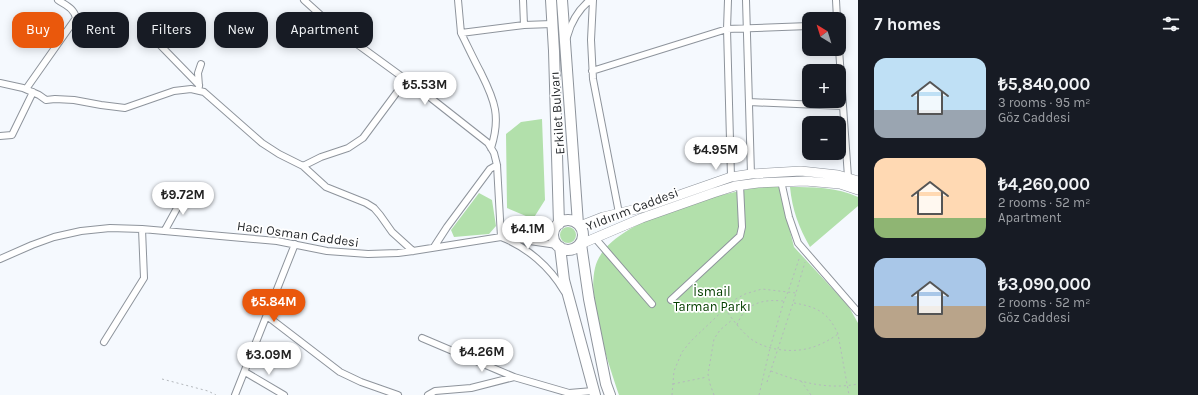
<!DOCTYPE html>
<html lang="en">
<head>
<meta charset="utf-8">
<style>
	:root { --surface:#171b24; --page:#20242c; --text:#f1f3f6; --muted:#9ea1a6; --accent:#ea580c }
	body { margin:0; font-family:Karla,sans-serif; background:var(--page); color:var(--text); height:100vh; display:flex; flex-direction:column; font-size:15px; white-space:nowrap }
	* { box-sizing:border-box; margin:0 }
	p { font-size:13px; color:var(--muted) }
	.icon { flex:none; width:22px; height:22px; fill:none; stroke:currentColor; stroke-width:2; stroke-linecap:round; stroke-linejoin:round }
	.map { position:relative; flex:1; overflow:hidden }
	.panel { display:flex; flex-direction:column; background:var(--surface); width:340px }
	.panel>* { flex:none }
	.banner { position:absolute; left:12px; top:12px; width:380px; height:36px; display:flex; gap:8px }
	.needle { width:26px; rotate:322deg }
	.fabs { position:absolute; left:802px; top:12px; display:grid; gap:8px }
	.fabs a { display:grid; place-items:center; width:44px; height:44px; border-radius:8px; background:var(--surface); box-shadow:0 2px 10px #0003; font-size:20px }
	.price { position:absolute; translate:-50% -34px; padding:0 9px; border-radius:14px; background:#fff; color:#222; font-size:13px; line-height:26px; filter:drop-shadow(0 1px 2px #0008) }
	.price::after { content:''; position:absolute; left:50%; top:24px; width:12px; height:9px; margin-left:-6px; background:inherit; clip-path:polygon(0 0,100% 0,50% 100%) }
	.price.current { background:var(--accent); color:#fff }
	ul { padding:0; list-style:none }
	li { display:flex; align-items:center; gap:12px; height:100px; padding:0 16px }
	li span { display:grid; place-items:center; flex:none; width:112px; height:80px; border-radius:12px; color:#555 }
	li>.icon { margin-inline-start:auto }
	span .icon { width:48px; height:48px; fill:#fffc; stroke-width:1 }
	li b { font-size:17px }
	h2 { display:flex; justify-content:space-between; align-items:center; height:48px; padding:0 16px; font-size:17px }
	.tag { padding:0 14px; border-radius:12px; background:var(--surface); box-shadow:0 2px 10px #0003; font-size:14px; line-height:36px }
	.tag.current { background:var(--accent); color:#fff }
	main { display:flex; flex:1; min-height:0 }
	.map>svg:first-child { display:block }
	.green { fill:#b2e0ab }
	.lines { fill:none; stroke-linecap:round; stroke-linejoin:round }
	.street-casing { stroke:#8e949c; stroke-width:8 }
	.secondary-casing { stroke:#8e949c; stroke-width:10 }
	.primary-casing { stroke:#8e949c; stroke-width:12 }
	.path { stroke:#b4b8bc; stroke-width:1; stroke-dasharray:2 3; stroke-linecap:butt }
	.street { stroke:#fff; stroke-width:6 }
	.secondary { stroke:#fff; stroke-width:9 }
	.primary { stroke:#fff; stroke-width:10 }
	.labels { text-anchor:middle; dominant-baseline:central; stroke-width:3.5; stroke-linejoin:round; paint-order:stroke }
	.street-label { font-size:13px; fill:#26292c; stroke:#fff }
	.park-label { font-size:13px; fill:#064000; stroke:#fff }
</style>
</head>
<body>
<main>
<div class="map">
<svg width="858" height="395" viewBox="0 0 858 395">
	<rect width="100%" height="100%" fill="#f5f9fe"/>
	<path class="green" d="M542 119 545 200 533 219 507 208 506 134 521 122Z
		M778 183 794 247 842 299 849 307 858 323V395H619C608 362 587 302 595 268 607 216 732 192 778 183Z
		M790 187C812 187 837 187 858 197V206L810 247C799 228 792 209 790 187Z
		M479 193 492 200 496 226 489 234 454 237 451 230Z
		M560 235a8 8 0 1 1 16 0a8 8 0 1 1-16 0Z"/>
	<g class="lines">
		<g class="street-casing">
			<path id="street" d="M304 0 335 28 427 95 488 143 494 153 497 165 501 237
				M458 0 461 33 524 25 552 24
				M523 0 524 25
				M593 0 591 40 593 79 619 213
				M728 0 727 29 731 177
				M746 0 751 174
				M836 0 837 19
				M461 33C468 47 474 60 481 73 495 101 501 117 491 148
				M567 37C571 22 578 10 590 0
				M161 46 199 85
				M839 49 848 177
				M592 71 727 29 809 26
				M0 83 23 88 39 95 46 100 55 99 74 100 101 105 125 108 174 91 191 89 204 92 262 143 279 154 303 166 326 187 366 203 374 208 380 215 392 232 413 251
				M199 86 198 73 201 64
				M26 89 76 18C74 8 65 5 58 0
				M749 102 843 106
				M0 136 12 135 33 92
				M303 166 321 157 348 148 363 138 406 80
				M781 181 789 217 798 243 858 312
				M165 230 176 210 186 193
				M501 237C527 247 550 267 564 291
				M509 238 557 245
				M595 238 652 304
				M434 247 447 227 490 169 497 165
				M0 259 32 245 54 237 81 231 110 228 142 229 277 241 327 251 368 254 398 253 413 251 501 237 556 227
				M671 300 740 236 742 227 740 185
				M267 316 340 372 361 382 398 395
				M422 338 514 377 471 388 435 391 428 395
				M104 342 144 278 142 229
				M245 372 284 395
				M514 377 569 393 593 391
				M235 395 295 244"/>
		</g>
		<g class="secondary-casing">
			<path id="secondary" d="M580 226 603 217 645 207 731 177 751 174 801 171 838 175 858 181
				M581 244 642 218 713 193 735 186 758 183 805 181 840 184 858 190"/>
		</g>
		<g class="primary-casing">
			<path id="primary" d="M551 0 554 51 559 224
				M562 0 578 224
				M553 235a15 15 0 1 1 30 0a15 15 0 1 1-30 0Z
				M581 244 589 299 606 384 610 395
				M560 247 564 280 595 395"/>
		</g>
		<path class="path" d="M794 303C817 307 828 312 838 334L849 395
			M725 309C733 320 741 331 751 339 758 344 764 346 771 348 797 354 817 349 838 334
			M737 325C745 303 763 299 783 301
			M771 371C800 382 826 390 858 384
			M162 379 208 391 216 395
			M801 381 811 395
			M767 382 793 303 805 262
			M673 384 707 377
			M672 395 674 371 682 352 691 341 734 300 745 294 762 289 796 293
			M714 395 710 384 708 374 714 339 720 330 732 320
			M759 395 770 348 784 301 788 292 800 256"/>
		<use href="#street" class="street"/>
		<use href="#secondary" class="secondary"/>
		<use href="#primary" class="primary"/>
	</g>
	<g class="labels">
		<g class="street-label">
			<text transform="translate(557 113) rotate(-94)">Erkilet Bulvarı</text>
			<text transform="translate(632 209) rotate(-21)">Yıldırım Caddesi</text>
			<text transform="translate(298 234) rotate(8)">Hacı Osman Caddesi</text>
		</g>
		<g class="park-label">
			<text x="712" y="291">İsmail<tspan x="712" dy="15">Tarman Parkı</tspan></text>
		</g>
	</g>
</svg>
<div class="fabs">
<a><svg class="needle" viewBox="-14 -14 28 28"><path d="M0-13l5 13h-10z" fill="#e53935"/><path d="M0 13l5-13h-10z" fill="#9ea1a6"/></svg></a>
<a>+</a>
<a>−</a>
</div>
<b class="price" style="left:425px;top:106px">₺5.53M</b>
<b class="price" style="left:716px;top:171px">₺4.95M</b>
<b class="price" style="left:183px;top:216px">₺9.72M</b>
<b class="price" style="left:528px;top:250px">₺4.1M</b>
<b class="price current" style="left:274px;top:323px">₺5.84M</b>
<b class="price" style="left:482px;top:373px">₺4.26M</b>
<b class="price" style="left:269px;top:376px">₺3.09M</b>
<div class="banner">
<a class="tag current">Buy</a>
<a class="tag">Rent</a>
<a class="tag">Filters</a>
<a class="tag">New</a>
<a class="tag">Apartment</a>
</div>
</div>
<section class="panel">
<h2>7 homes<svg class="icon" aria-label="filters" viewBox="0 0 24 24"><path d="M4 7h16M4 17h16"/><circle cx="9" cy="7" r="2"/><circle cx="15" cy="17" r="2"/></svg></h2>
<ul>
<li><span style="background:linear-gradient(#bfe0f5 65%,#9aa5b1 0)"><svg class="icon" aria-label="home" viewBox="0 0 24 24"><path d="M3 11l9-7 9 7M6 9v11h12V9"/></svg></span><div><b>₺5,840,000</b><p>3 rooms · 95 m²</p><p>Göz Caddesi</p></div></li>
<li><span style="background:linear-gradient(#ffd9b3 75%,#8fb573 0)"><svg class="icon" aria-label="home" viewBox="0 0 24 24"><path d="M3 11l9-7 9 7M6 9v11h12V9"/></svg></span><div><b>₺4,260,000</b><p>2 rooms · 52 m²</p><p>Apartment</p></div></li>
<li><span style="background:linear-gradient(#a9c7e8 60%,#b9a48a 0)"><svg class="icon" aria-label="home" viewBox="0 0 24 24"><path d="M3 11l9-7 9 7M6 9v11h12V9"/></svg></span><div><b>₺3,090,000</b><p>2 rooms · 52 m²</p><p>Göz Caddesi</p></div></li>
</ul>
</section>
</main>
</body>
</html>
